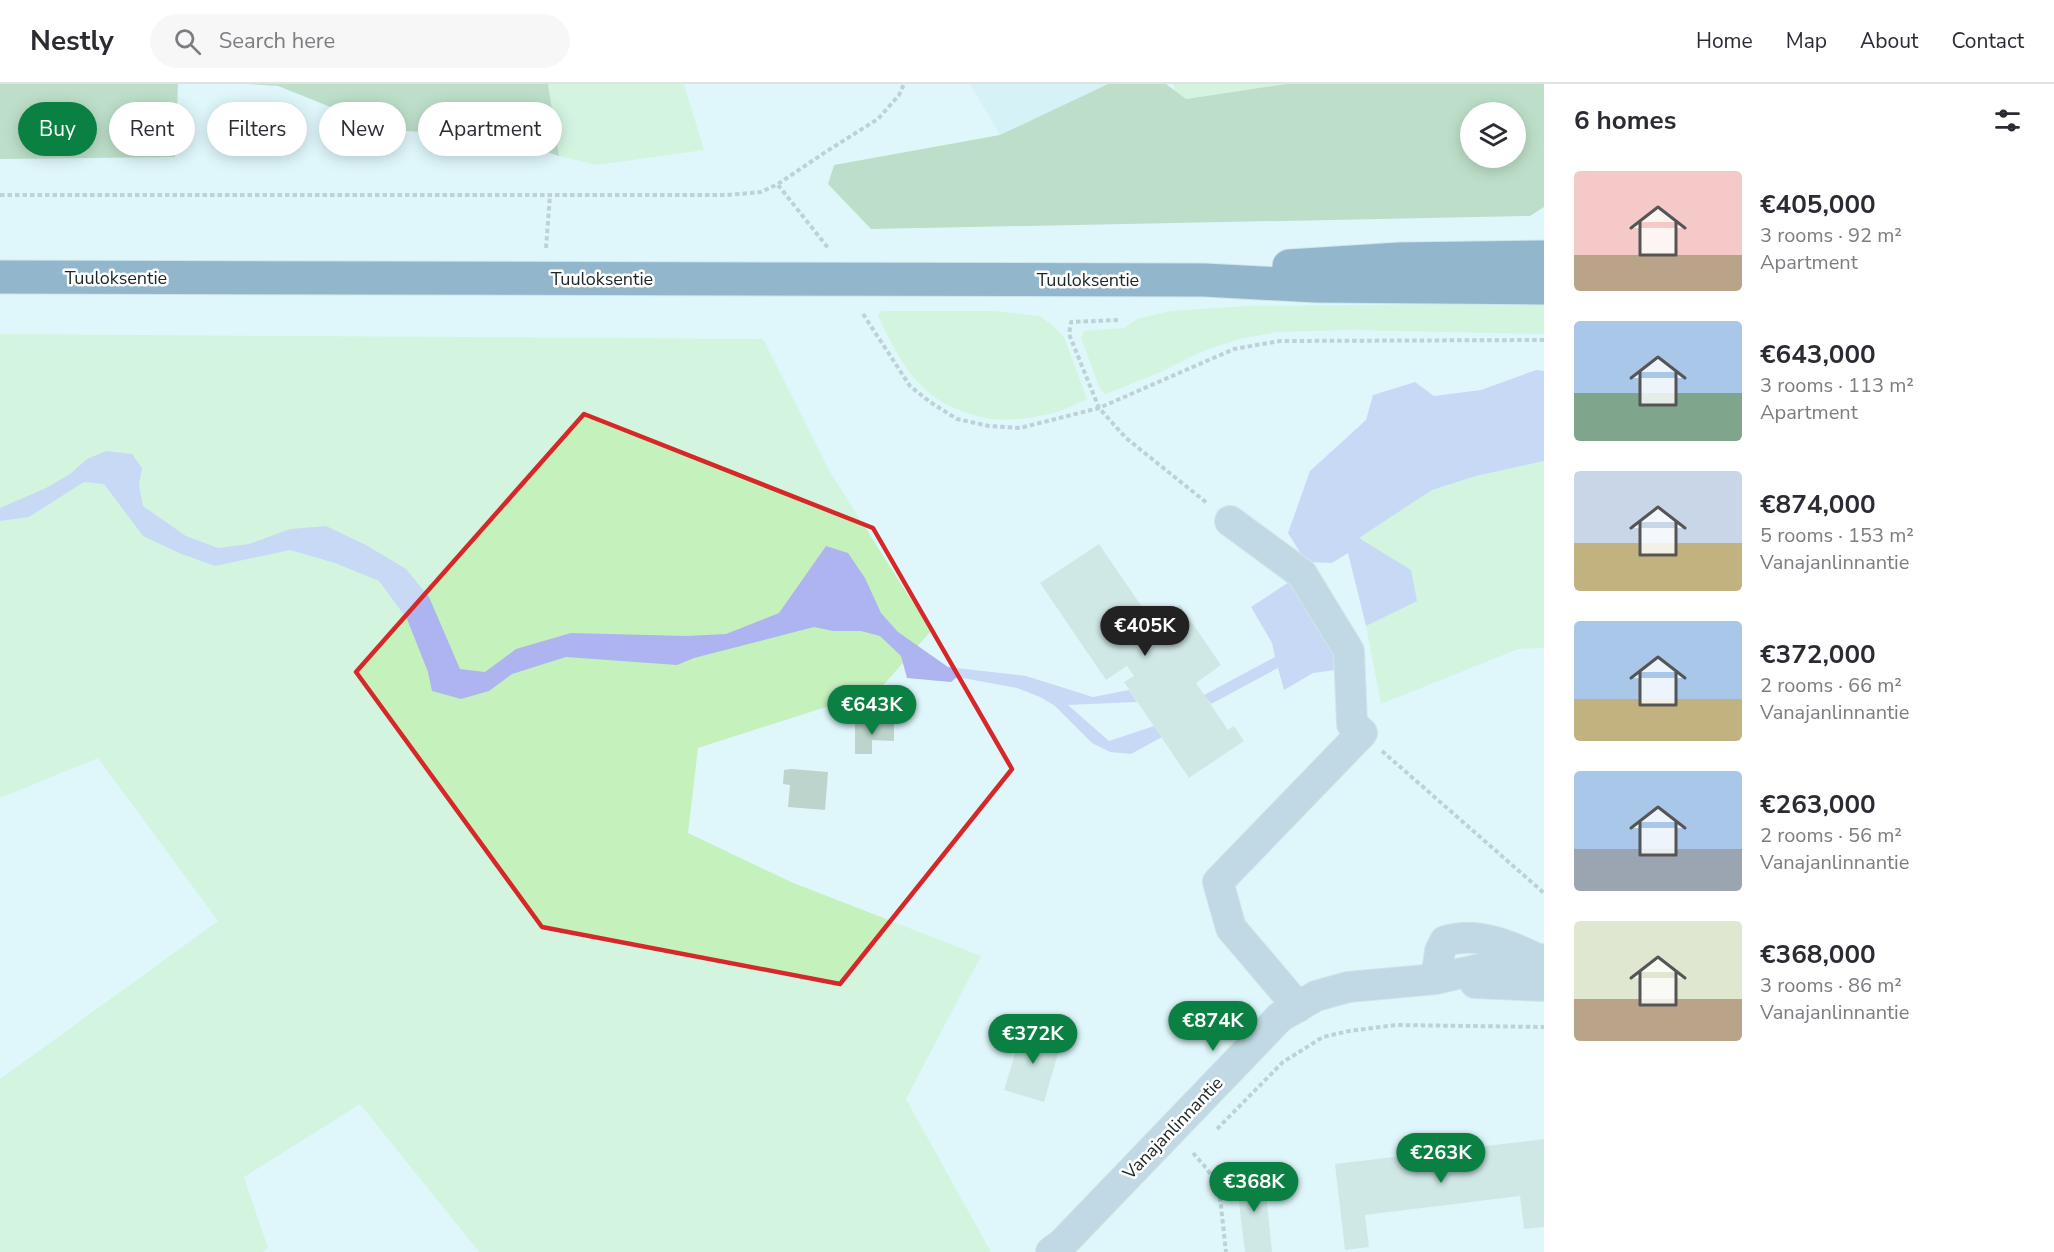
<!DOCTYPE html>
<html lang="en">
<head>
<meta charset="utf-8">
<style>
	:root { --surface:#fff; --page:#f7f7f7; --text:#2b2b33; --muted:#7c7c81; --line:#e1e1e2; --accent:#0b8043 }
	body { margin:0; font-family:"Nunito Sans",sans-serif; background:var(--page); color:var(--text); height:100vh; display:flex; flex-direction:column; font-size:22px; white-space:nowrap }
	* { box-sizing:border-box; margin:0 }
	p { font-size:20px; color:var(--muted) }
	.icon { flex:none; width:33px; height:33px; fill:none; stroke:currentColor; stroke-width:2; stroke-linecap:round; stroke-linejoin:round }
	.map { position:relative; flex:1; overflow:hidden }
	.panel { display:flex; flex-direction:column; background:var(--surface); width:510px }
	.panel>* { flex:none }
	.top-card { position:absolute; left:18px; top:18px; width:570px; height:54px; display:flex; gap:12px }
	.tools { position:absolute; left:1460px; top:18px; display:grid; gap:12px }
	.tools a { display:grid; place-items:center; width:66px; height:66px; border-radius:50%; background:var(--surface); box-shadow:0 3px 15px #0003; font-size:30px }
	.price { position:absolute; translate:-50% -51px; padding:0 14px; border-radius:21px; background:var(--accent); color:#fff; font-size:20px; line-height:39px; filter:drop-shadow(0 2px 3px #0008) }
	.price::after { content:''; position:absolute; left:50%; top:36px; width:18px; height:14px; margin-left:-9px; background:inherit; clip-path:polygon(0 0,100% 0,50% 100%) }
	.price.selected { background:#222; color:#fff }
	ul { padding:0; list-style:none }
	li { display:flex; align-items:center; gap:18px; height:150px; padding:0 30px }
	li span { display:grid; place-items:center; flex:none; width:168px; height:120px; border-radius:6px; color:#555 }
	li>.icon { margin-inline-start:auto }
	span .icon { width:72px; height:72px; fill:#fffc; stroke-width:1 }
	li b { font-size:26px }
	h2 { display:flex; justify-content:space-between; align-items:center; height:72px; padding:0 30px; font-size:26px }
	.chip { padding:0 21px; border-radius:27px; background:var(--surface); box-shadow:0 3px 15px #0003; font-size:21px; line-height:54px }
	.chip.selected { background:var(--accent); color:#fff }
	header { display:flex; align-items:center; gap:36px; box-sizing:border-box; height:84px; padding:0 30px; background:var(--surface); border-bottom:2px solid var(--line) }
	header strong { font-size:28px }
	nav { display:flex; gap:33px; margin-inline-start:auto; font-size:21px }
	.search { width:420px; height:54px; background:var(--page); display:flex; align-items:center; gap:15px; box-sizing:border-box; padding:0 21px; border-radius:33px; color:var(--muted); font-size:22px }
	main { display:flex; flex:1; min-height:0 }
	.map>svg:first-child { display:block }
	.built { fill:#c9eaf1 }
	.green { fill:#c5f1bd }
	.forest { fill:#94c08d; fill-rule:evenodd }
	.water { fill:#aeb4f0 }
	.building { fill:#bdd4cd }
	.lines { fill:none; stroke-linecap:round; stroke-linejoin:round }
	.minor-casing { stroke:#bcd1d5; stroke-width:32 }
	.highway-casing { stroke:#bcd1d5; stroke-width:35 }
	.path { stroke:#93a5a7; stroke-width:4; stroke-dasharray:4.5 3; stroke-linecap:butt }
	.minor { stroke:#9cb3c7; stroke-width:30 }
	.highway { stroke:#376993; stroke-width:33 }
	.marked { fill:none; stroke:#d62828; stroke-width:4.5; stroke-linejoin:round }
	.labels { text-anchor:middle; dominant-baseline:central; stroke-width:5; stroke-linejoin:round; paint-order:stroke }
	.street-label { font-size:18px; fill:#1c2526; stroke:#fff }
</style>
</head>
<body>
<header>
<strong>Nestly</strong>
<div class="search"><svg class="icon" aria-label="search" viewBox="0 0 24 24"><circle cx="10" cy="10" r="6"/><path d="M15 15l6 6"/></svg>Search here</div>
<nav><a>Home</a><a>Map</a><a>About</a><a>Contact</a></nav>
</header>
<main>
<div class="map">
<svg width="1544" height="1168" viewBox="0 0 1544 1168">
	<rect width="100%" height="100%" fill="#dff7fb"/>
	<path class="built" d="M970 0H1108L1000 51Z"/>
	<path class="green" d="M548 0H684L704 66 597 81 559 72Z
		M1173 0H1286L1186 15 1175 7Z
		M1544 219V250L1352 246 1277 248 1240 255 1205 266 1161 288 1106 310 1100 305 1081 254 1084 247 1124 244 1137 235 1170 227 1246 222Z
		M881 227H995L1040 232 1052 241 1064 253 1087 315C1078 319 1068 325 1057 328 1038 333 1013 337 993 335 977 334 945 322 933 312 907 292 892 262 878 232Z
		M0 250 763 255 830 388 931 547 879 606 698 664 688 749 791 798 981 872 906 1015 991 1168H479L360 1020 244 1093 268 1164 263 1168H0V995L218 837 98 674 0 714Z
		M1544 377V564L1518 565 1381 620 1366 542 1417 516 1359 454 1432 406 1476 392Z"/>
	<path class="forest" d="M0 0H178L175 73 0 75Z
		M247 0H548L559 72 463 40 422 48 388 46 278 2Z
		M1108 0H1166L1186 15 1286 0H1544V123L1530 132 871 145 828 100 834 81 1000 51ZM1470 28H1515V74H1470Z"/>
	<path class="water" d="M1536 286 1544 287V377L1476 392 1432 406 1359 454 1411 486 1417 517 1366 542 1348 469 1332 479 1306 478 1288 449 1310 387 1366 336 1373 311 1415 298 1434 312 1481 306Z
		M106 367 132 370 142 384 139 401 143 422 186 452 218 464 249 460 290 445 326 442 366 461 406 485 429 513 460 585 485 588 516 565 571 549 686 552 726 550 779 529 826 462 848 469 865 494 881 529 898 548 948 583 1026 592 1093 613 1129 606 1137 618 1068 621 1109 657 1154 642 1162 653 1131 670 1110 668 1092 659 1055 622 1040 613 1017 604 957 593 951 598 907 594 901 572 880 552 861 547H833L814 543 694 574 677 581 566 573 512 590 489 607 461 615 432 607 428 588 407 535 379 497 335 479 290 466 215 482 179 469 143 452 104 400 84 398 29 433 0 437V424L46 404 70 390 87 375Z
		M1289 498 1338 575 1336 586 1313 589 1284 606 1278 584 1211 620 1204 611 1275 573 1272 559 1251 523Z"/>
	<path class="building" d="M1099 460 1153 539 1180 521 1221 581 1196 599 1228 646 1234 642 1244 657 1189 694 1124 598 1134 592 1127 582 1106 596 1040 499Z
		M855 639H894V657L872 656V670H855Z
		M791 685 828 688 825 726 788 723 790 701 783 700 784 686Z
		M1023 944 1062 956 1044 1018 1004 1006Z
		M1544 1055V1143L1524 1145 1520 1112 1365 1131 1369 1163 1345 1166 1335 1080Z
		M1264 1089 1272 1168H1245L1236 1093Z"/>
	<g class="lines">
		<g class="minor-casing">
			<path id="minor" d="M1230 437 1302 490 1349 567 1352 640 1362 649 1218 798 1231 844 1298 923
				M1436 895 1440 867 1445 857C1478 847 1511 862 1540 876
				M1475 899 1544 902
				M1051 1168 1062 1160 1280 933 1316 912 1348 903 1436 895 1484 884 1544 875"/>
		</g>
		<g class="highway-casing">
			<path id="highway" d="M1289 182 1400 175 1544 173
				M0 193 1204 196 1316 202 1544 204"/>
		</g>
		<path class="path" d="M778 101 829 165
			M0 111H727L761 108 778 100 827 67 878 35 899 11 904 0
			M546 164 550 111
			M863 230 910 302 930 318 957 335 989 342 1020 344 1099 324 1234 265 1280 257 1544 256
			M1118 236 1071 238 1069 250 1099 324 1126 354 1207 419
			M1382 667 1544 809
			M1217 1045 1283 978 1323 953 1349 947 1396 941 1544 943
			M1193 1069 1207 1085 1219 1104 1226 1168"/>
		<use href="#minor" class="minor"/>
		<use href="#highway" class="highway"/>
	</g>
	<path d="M0 0H1544V1168H0ZM584 330 873 444 1012 685 840 900 542 843 356 588Z" fill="#dff7fb" fill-opacity=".55" fill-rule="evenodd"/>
	<path class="marked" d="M584 330 873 444 1012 685 840 900 542 843 356 588Z"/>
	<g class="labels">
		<g class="street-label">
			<text x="116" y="194">Tuuloksentie</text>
			<text x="602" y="195">Tuuloksentie</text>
			<text x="1088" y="196">Tuuloksentie</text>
			<text transform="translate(1173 1044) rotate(-46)">Vanajanlinnantie</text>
		</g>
	</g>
</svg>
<div class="tools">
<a><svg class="icon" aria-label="layers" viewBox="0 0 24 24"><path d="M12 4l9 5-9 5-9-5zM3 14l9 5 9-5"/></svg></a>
</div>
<b class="price selected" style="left:1145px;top:573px">€405K</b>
<b class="price" style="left:872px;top:652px">€643K</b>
<b class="price" style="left:1213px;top:968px">€874K</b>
<b class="price" style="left:1033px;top:981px">€372K</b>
<b class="price" style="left:1441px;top:1100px">€263K</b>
<b class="price" style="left:1254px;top:1129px">€368K</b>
<div class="top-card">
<a class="chip selected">Buy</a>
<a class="chip">Rent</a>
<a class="chip">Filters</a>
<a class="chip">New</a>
<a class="chip">Apartment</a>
</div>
</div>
<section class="panel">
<h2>6 homes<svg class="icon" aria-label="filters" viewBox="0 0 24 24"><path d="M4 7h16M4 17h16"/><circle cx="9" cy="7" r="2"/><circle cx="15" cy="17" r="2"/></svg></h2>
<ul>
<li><span style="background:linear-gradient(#f6c9c9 70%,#b9a48a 0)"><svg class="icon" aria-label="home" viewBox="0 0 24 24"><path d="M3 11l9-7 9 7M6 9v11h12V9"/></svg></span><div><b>€405,000</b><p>3 rooms · 92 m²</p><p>Apartment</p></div></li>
<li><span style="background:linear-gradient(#a9c7e8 60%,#7fa58c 0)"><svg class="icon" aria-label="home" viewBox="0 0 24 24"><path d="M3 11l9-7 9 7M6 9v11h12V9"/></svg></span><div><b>€643,000</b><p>3 rooms · 113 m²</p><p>Apartment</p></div></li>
<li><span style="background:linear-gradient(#c9d6e8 60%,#c2b280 0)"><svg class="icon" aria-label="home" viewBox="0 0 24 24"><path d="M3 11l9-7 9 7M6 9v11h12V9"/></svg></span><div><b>€874,000</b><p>5 rooms · 153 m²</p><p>Vanajanlinnantie</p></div></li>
<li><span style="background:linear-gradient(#a9c7e8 65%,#c2b280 0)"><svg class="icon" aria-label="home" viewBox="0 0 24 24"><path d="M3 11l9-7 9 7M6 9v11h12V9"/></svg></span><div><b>€372,000</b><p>2 rooms · 66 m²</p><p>Vanajanlinnantie</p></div></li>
<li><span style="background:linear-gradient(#a9c7e8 65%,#9aa5b1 0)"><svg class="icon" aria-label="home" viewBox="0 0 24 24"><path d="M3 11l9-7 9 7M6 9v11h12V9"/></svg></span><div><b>€263,000</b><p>2 rooms · 56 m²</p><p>Vanajanlinnantie</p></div></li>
<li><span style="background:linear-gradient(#dfe7d0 65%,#b9a48a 0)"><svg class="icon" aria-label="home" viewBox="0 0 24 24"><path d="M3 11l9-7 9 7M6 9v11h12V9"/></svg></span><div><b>€368,000</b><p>3 rooms · 86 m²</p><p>Vanajanlinnantie</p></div></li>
</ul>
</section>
</main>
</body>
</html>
